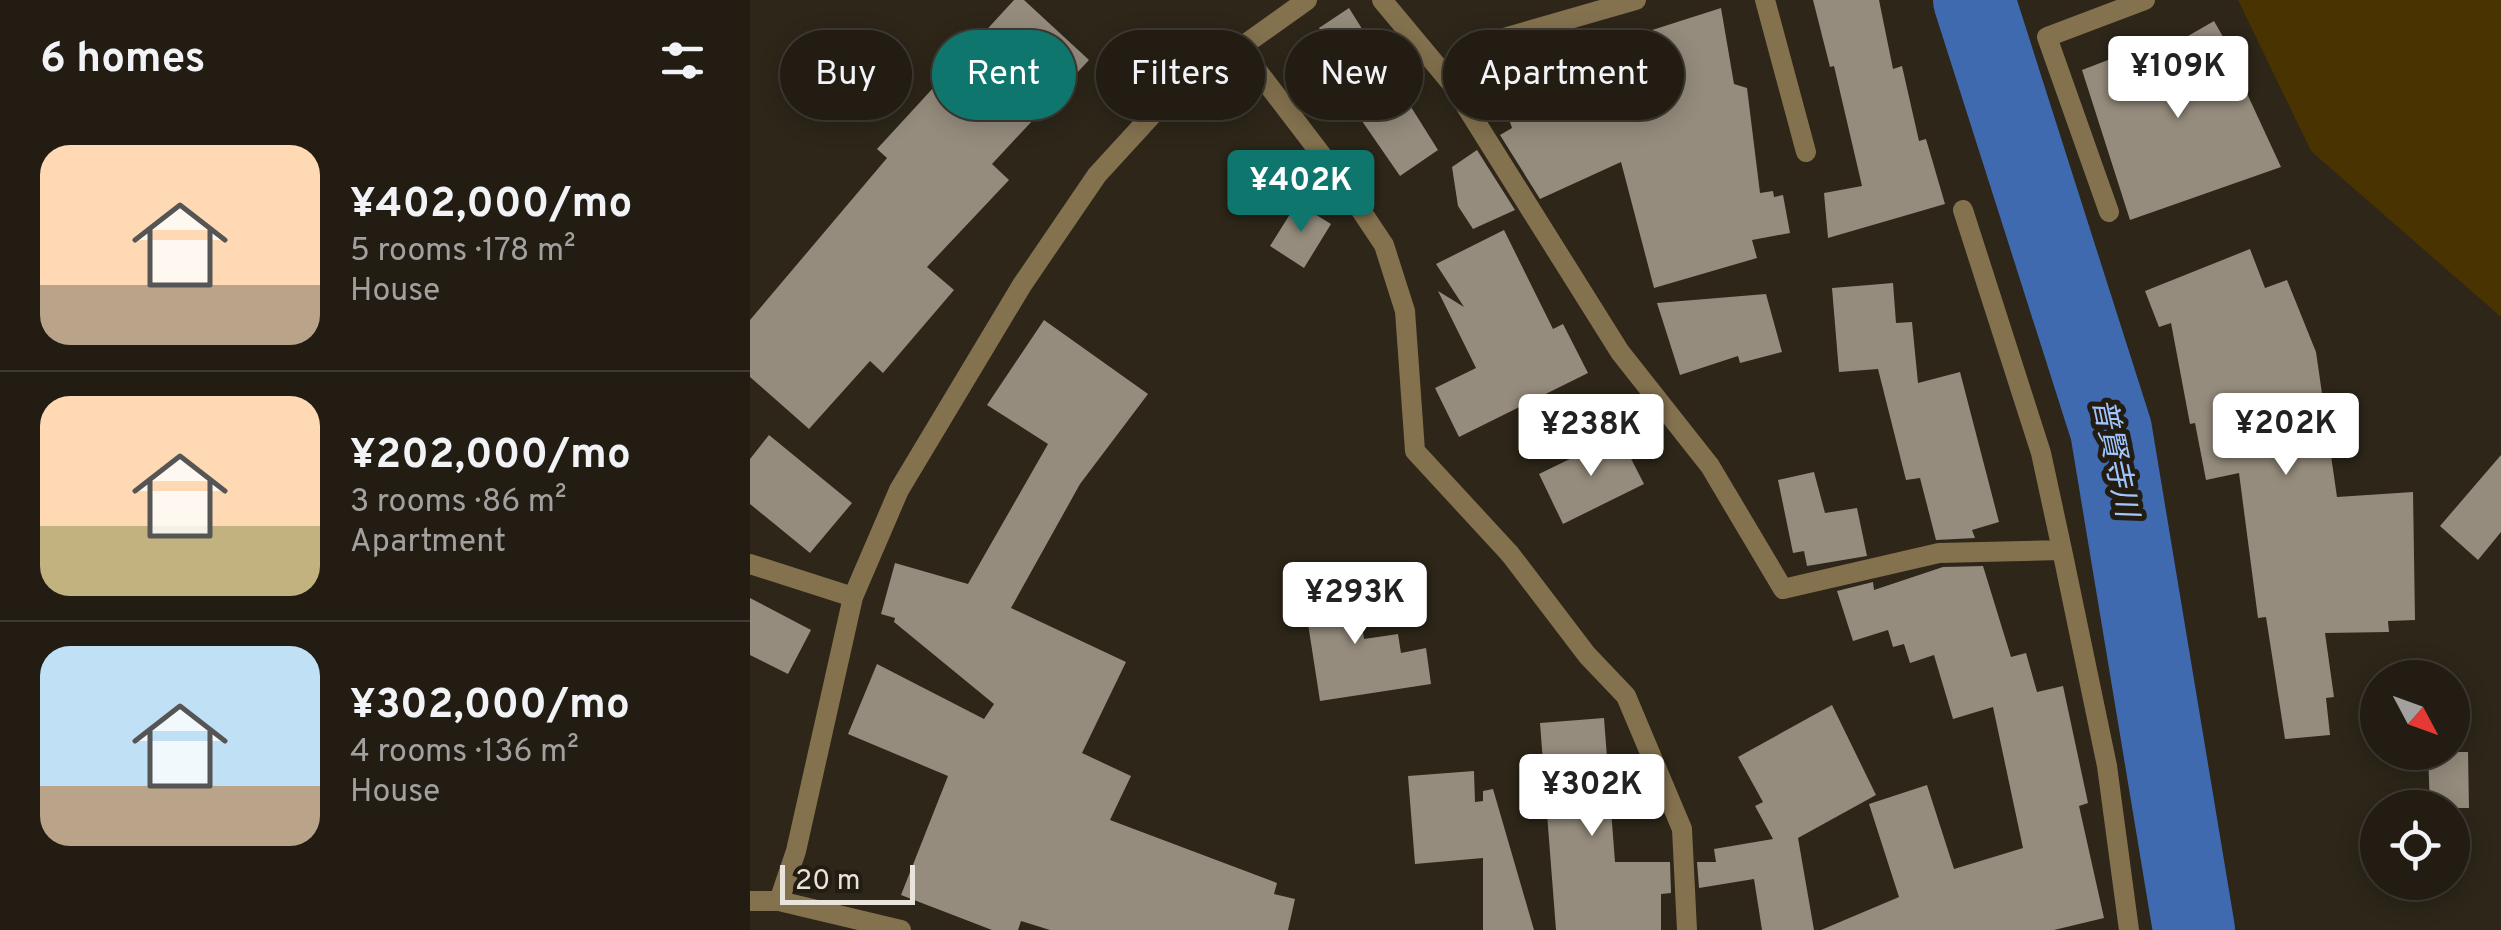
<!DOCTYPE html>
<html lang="en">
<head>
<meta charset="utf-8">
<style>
	:root { --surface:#221c13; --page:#2e2921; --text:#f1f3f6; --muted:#a2a1a0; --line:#3f3a33; --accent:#0f766e }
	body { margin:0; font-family:Overpass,"Noto Sans JP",sans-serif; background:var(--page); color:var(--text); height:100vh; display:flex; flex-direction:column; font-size:38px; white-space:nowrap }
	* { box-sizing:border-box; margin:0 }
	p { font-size:32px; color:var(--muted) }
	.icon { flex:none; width:55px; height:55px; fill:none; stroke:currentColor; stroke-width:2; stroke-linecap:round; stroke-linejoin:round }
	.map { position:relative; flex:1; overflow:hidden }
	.sheet { display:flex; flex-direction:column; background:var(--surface); width:750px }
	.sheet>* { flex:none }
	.top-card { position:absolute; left:30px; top:30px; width:950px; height:90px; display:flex; gap:20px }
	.needle { width:65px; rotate:131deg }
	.tools { position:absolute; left:1610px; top:660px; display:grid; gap:20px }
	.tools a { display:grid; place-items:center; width:110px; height:110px; border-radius:50%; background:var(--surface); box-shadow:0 5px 25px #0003,0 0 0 2px var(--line); font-size:50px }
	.scale { position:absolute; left:30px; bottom:25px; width:135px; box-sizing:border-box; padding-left:10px; border:5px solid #e8e4dc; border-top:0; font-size:28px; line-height:35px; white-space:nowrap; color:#e8e4dc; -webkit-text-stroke:8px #231c10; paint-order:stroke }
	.price { position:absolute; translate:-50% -85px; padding:0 22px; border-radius:10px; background:#fff; color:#222; font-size:32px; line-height:65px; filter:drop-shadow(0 2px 5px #0008) }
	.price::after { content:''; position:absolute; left:50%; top:60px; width:30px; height:22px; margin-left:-15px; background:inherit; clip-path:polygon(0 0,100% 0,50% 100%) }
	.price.selected { background:var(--accent); color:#fff }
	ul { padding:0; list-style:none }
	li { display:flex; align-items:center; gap:30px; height:250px; padding:0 40px }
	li+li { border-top:2px solid var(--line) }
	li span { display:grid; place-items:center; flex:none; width:280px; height:200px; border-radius:30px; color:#555 }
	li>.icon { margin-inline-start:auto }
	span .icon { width:120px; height:120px; fill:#fffc; stroke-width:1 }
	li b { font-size:42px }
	h2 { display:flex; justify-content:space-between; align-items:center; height:120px; padding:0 40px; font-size:42px }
	.tag { padding:0 35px; border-radius:45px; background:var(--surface); box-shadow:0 5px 25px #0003,0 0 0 2px var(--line); font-size:35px; line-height:90px }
	.tag.selected { background:var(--accent); color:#fff }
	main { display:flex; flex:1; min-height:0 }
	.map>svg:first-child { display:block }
	.green { fill:#493300 }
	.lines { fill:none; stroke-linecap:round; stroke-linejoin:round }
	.river { stroke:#3f6ab0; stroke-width:82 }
	.building { fill:#958c7d }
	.service { stroke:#84724f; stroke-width:20 }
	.minor { stroke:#84724f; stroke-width:20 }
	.labels { text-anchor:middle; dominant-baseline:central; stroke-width:10; stroke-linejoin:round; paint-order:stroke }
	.water-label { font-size:30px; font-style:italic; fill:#a1c5fe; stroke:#231c10 }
</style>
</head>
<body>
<main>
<section class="sheet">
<h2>6 homes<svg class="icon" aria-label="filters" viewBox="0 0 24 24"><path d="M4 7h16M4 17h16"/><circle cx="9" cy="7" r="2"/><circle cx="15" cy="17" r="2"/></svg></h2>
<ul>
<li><span style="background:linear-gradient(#ffd9b3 70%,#b9a48a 0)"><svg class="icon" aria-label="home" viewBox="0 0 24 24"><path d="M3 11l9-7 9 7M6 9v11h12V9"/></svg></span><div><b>¥402,000/mo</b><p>5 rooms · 178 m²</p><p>House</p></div></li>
<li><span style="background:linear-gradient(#ffd9b3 65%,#c2b280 0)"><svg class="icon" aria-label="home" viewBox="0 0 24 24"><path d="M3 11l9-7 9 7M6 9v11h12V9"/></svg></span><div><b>¥202,000/mo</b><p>3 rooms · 86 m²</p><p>Apartment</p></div></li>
<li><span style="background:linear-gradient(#bfe0f5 70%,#b9a48a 0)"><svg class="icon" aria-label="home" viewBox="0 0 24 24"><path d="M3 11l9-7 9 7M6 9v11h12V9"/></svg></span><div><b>¥302,000/mo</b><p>4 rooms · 136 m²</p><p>House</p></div></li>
</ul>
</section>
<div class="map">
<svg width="1751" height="930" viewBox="0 0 1751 930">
	<rect width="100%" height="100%" fill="#2d2619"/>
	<path class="green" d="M1488 0H1751V317L1561 151Z"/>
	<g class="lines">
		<path class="river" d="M1224 0 1361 430 1444 930"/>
	</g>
	<path class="building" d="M264 0H274L339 60 242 164 259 180 177 267 204 290 133 373 120 361 59 429 0 377V320L137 158 127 149Z
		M1063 0H1129L1143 69 1152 66 1169 141 1176 139 1195 204 1078 238 1074 193 1112 186 1084 66 1080 67Z
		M599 8 688 150 650 176 567 56 582 46 569 28Z
		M971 8 984 84 997 88 1010 193 1023 191 1024 197 1033 195 1040 233 1002 240 1007 258 904 288 871 162 790 199 750 135 762 128 746 80Z
		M1464 21 1492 70 1487 72 1531 167 1380 220 1332 70 1415 38 1419 47Z
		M727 150 765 210 723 229 708 206 702 167Z
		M547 203 581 224 554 268 520 246Z
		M754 230 803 329 813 324 838 373 709 437 685 388 726 368 688 291 714 307 686 264Z
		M1500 249 1515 288 1537 280 1566 352 1587 497 1663 492 1665 620 1638 621 1639 632 1575 633 1584 697 1576 698 1580 735 1535 739 1516 617 1508 618 1489 473 1456 480 1445 423 1440 424 1421 323 1409 327 1395 291Z
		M1143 283 1146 323 1162 322 1168 383 1210 372 1249 522 1222 530 1225 538 1186 540 1170 478 1156 480 1128 369 1089 372 1082 288Z
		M1016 294 1032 352 990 363 988 356 930 375 907 303Z
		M294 320 398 394 330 484 261 608 376 662 332 753 381 776 360 820 527 883 524 894 545 899 538 930H300L271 921 268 930H242L151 895 198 776 98 734 127 664 234 719 244 704 144 622 145 618 131 614 145 563 218 584 298 444 237 405Z
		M19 435 102 503 60 553 0 504V459Z
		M869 435 894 484 813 524 789 474Z
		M1751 455V532L1728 560 1690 526Z
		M1064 472 1075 513 1107 508 1117 556 1057 566 1054 551 1043 553 1028 480Z
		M1233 566 1261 657 1276 653 1287 692 1313 686 1338 803 1329 806 1354 918 1304 930H1071L1149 897 1119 804 1177 785 1204 869 1273 848 1243 707 1203 719 1184 655 1160 663 1154 644 1143 647 1138 630 1103 641 1087 591 1123 582 1124 590 1193 567Z
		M605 577 614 639 648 634 651 653 676 648 681 684 570 701 552 585Z
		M0 598 61 630 38 674 0 655Z
		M1082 705 1126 795 1048 838 1064 930H1012L1004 879 949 888 947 862H966L964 849 1023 839 1005 806 1013 802 988 757Z
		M854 718 865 862H920L921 893 911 894V930H806L790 723Z
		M1678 752H1718L1719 808H1680Z
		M724 771 725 802 733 801V791L743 789 784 930H733V858L665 864 658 776Z"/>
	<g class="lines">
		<path class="service" d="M490 48 590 179 634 245 655 311 665 451 760 554"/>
		<path class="minor" d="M632 0 702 84 870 352 960 466 1033 589 1189 553 1312 550 1357 766 1379 930
			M1015 0 1056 152
			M692 72 757 37 886 0
			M1213 210 1291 453 1312 550
			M1359 212 1297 37 1395 0
			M760 554 837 655 876 696 932 829 937 930
			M0 564 103 597
			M0 901H29L151 930
			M29 901 46 851 103 597 149 490 272 285 347 175 413 103 557 0"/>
	</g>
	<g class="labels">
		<g class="water-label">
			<text transform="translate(1363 458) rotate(78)">普賢寺川</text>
		</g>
	</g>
</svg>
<div class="tools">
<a><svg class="needle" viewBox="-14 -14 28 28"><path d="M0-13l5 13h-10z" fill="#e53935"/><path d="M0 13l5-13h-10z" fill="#a2a1a0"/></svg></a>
<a><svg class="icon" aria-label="locate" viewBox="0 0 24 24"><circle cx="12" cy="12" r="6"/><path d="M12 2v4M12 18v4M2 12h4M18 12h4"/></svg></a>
</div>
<div class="scale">20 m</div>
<b class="price" style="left:1428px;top:121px">¥109K</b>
<b class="price selected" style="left:551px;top:235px">¥402K</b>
<b class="price" style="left:1536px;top:478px">¥202K</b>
<b class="price" style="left:841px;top:479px">¥238K</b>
<b class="price" style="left:605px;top:647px">¥293K</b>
<b class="price" style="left:842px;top:839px">¥302K</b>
<div class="top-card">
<a class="tag">Buy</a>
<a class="tag selected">Rent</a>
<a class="tag">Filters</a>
<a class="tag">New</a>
<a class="tag">Apartment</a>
</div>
</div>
</main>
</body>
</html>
